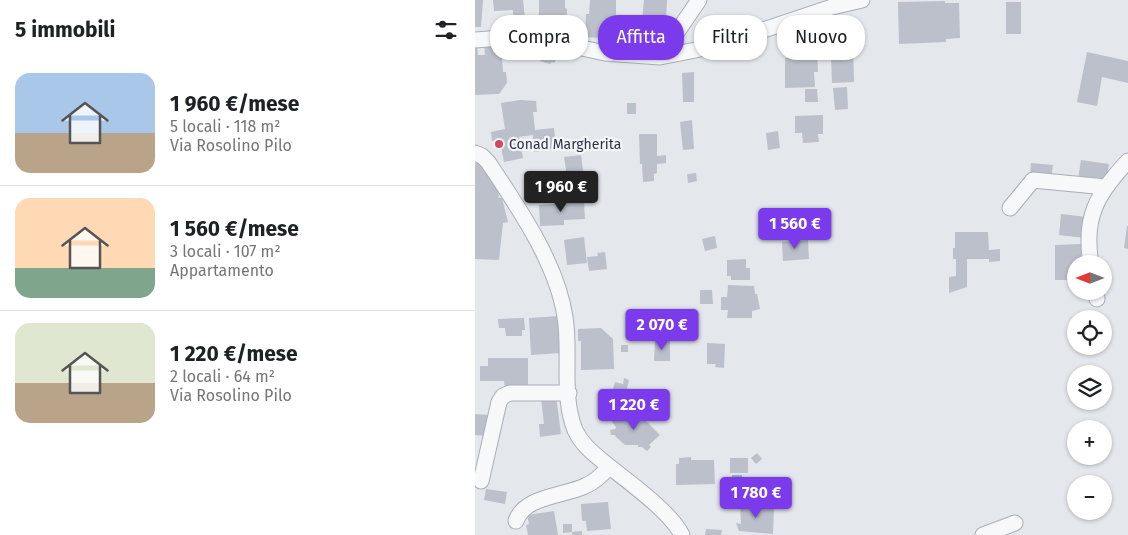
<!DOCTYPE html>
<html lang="it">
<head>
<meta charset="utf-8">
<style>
	:root { --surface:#fff; --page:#f6f6f6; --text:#202124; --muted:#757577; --line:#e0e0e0; --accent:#7c3aed }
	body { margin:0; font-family:"Fira Sans",sans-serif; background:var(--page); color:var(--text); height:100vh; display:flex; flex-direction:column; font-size:19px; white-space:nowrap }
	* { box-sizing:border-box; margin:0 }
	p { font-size:16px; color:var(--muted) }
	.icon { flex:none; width:28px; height:28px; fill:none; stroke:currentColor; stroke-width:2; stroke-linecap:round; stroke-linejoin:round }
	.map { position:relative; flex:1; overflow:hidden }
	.drawer { display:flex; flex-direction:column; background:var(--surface); width:475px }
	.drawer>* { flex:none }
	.top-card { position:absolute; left:15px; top:15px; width:475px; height:45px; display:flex; gap:10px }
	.needle { width:32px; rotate:270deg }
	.controls { position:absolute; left:592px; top:255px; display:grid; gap:10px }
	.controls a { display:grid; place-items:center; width:45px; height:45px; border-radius:50%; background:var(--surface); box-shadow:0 1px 4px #0004; font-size:25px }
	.price { position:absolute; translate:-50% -42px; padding:0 11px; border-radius:5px; background:var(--accent); color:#fff; font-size:16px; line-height:32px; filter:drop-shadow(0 1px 2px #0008) }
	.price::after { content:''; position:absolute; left:50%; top:30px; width:15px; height:11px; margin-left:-8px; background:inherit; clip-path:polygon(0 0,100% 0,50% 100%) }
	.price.on { background:#222; color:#fff }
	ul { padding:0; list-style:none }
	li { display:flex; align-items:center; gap:15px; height:125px; padding:0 15px }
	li+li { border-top:1px solid var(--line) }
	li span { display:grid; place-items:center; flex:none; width:140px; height:100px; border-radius:15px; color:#555 }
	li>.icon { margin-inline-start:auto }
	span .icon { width:60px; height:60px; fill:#fffc; stroke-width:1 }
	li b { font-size:21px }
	h2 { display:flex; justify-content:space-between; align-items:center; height:60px; padding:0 15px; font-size:21px }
	.chip { padding:0 18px; border-radius:20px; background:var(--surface); box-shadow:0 1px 4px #0004; font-size:18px; line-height:45px }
	.chip.on { background:var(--accent); color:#fff }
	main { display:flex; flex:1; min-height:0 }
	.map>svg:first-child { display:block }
	.water { fill:#9fb4cc }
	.building { fill:#bbc0ca }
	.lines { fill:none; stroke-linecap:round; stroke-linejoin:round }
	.minor-casing { stroke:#a9aeb7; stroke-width:17 }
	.minor { stroke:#f7f8fa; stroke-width:15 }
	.poi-dot { fill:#d1495b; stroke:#f4f6f9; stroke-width:2 }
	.labels { text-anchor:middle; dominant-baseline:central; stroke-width:4.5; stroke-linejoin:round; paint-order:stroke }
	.poi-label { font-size:14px; fill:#2b3445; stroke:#f4f6f9; text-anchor:start }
</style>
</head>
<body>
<main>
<section class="drawer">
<h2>5 immobili<svg class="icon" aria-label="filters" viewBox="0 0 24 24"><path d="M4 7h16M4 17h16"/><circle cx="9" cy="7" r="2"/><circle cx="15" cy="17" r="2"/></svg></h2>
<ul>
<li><span style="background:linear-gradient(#a9c7e8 60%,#b9a48a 0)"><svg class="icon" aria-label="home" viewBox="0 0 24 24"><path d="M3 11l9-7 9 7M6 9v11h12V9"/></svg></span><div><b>1 960 €/mese</b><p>5 locali · 118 m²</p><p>Via Rosolino Pilo</p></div></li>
<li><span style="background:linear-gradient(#ffd9b3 70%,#7fa58c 0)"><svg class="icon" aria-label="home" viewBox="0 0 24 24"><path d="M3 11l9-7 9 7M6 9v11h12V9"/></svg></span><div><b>1 560 €/mese</b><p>3 locali · 107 m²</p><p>Appartamento</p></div></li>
<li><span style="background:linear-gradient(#dfe7d0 60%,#b9a48a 0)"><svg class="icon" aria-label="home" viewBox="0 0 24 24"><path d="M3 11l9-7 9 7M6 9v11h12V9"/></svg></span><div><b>1 220 €/mese</b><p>2 locali · 64 m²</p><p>Via Rosolino Pilo</p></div></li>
</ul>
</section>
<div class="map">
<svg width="653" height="535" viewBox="0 0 653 535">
	<rect width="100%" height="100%" fill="#e4e7ec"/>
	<path class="water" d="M257 475H267V496H257Z"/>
	<path class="building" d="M0 0H8L6 27H0Z
		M18 0H48L50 18H38V10L19 11Z
		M64 0H90V8L92 9V23L87 22 86 20H75L74 24H64Z
		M115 0H141V15H144L143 39 110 37 111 14H114Z
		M169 0H192L191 22 167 20Z
		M470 1V3H484L485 38 471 39V42L424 44 423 2Z
		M531 2H546V34H531Z
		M26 41 28 72H31L32 83 24 94 0 95V44H2L3 55H10L9 43Z
		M69 42 86 51 79 63 77 62 75 64 65 61 67 57 63 55Z
		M342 43 343 72H339L340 87 310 88V58L327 57V44Z
		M378 49 379 82 357 83 356 58H368L367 50Z
		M612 52 653 61V83L627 77 622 106 602 102Z
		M219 72V102H208L207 73Z
		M372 87 373 109 360 110 358 88Z
		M330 89H342L343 102H330Z
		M45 100 61 101 62 112H58L60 130 79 128 81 148 59 152 58 135 44 137 48 158 29 162 26 147 21 148 20 141H17L16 132 30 129 26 103Z
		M152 103H161V114H152Z
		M348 115V134H343L344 142 328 143 327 133H320V116Z
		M217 120 219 149 208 150 205 122Z
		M303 131 305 148 293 150 291 133Z
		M164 134H182V156L191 155V163L182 164V173L179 174V181L168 182 167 164H165Z
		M106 155 110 187 94 189 89 157Z
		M606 160 634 164 631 184 603 179Z
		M9 162 23 188 24 198H27L33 222 28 223 24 260 0 259V163Z
		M556 163 578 165 576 178 555 176Z
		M221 173 222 181 213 183 212 174Z
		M109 202 110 219 89 220V225L65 226 64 205Z
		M586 214 612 217 610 238 584 235Z
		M652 226H653V249L649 248Z
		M480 232H513L514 250 525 249V261L514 262V259H492V287L474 293V277L481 276V259H478V248H480Z
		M240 236 242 248 230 251 227 239Z
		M109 237 112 263 92 265 89 240Z
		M333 240 334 259 308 261 307 242Z
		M606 244V264H601V280H580V245Z
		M130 252 132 269 114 271 112 257 123 256 122 253Z
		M271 259V268H275V280H256V276H252V260Z
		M253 285 279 286 280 294H282L285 309 277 311V318H252L253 310H246V297H252Z
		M225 290H237L238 304H225Z
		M85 316 87 353 56 355 54 318Z
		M49 318 50 330H47V336H31L30 328H24L23 319Z
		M207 324 209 337 190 338 189 326Z
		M126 328 138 339 139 369 106 370V341H103V329Z
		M180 341H195V361H179Z
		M232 343 250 344 249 368 240 367 241 364H232Z
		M146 345H153V352H146Z
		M13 358H53V390H30L29 381H5V366H13Z
		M149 378 154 380 149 401 136 397 140 382 148 384Z
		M81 396 86 434 65 437 64 424H69L66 398Z
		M0 414 14 415 12 436 0 435Z
		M141 414 167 417 185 435 174 445 176 447 172 451 167 447H163V445H150L141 437 140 435H136L135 430 140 429 141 427 135 419Z
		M282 453 287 459 281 464 276 458Z
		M216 457V460H239L240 484 201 485V464H204V458Z
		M255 458H273V473H255Z
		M11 489 32 492 30 504 9 500Z
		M133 502 136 529 112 531 111 521H107L106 504Z
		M271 503 284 504V507L299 508 298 534 264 531 261 523 266 524 265 504 271 505Z
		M79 511 83 535H53L51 525 54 524 52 515Z
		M88 524H97V532L107 531V535H97V532L88 533Z
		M231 529 247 530 246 535H230Z"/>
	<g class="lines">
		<g class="minor-casing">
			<path id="minor" d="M0 40 51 36 130 53 185 57 241 46 357 7 387 0
				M185 57 224 0
				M0 153 7 156 13 162C43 207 82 263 90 317 96 352 86 396 100 430 107 445 118 453 130 463 152 481 195 511 207 535
				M535 208 558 180 631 187
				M616 264C608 217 622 194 653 161
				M621 291 622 299
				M6 481 24 402 28 396 35 393H94
				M41 521C49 496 89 496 110 486 120 482 127 475 134 467
				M508 535 540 523"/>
		</g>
		<use href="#minor" class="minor"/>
	</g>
	<circle class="poi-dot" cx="24" cy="144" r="5"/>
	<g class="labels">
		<g class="poi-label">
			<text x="34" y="144">Conad Margherita</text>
		</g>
	</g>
</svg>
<div class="controls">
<a><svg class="needle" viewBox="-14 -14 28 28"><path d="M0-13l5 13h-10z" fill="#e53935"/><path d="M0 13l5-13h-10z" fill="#757577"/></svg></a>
<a><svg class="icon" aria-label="locate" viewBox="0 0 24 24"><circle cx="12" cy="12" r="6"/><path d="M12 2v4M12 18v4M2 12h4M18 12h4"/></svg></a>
<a><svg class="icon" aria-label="layers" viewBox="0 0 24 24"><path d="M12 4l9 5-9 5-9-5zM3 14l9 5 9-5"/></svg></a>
<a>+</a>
<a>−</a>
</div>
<b class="price on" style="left:86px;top:213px">1 960 €</b>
<b class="price" style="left:320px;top:250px">1 560 €</b>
<b class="price" style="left:187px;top:351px">2 070 €</b>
<b class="price" style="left:159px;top:431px">1 220 €</b>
<b class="price" style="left:281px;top:519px">1 780 €</b>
<div class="top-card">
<a class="chip">Compra</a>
<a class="chip on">Affitta</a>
<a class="chip">Filtri</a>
<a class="chip">Nuovo</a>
</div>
</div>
</main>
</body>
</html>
